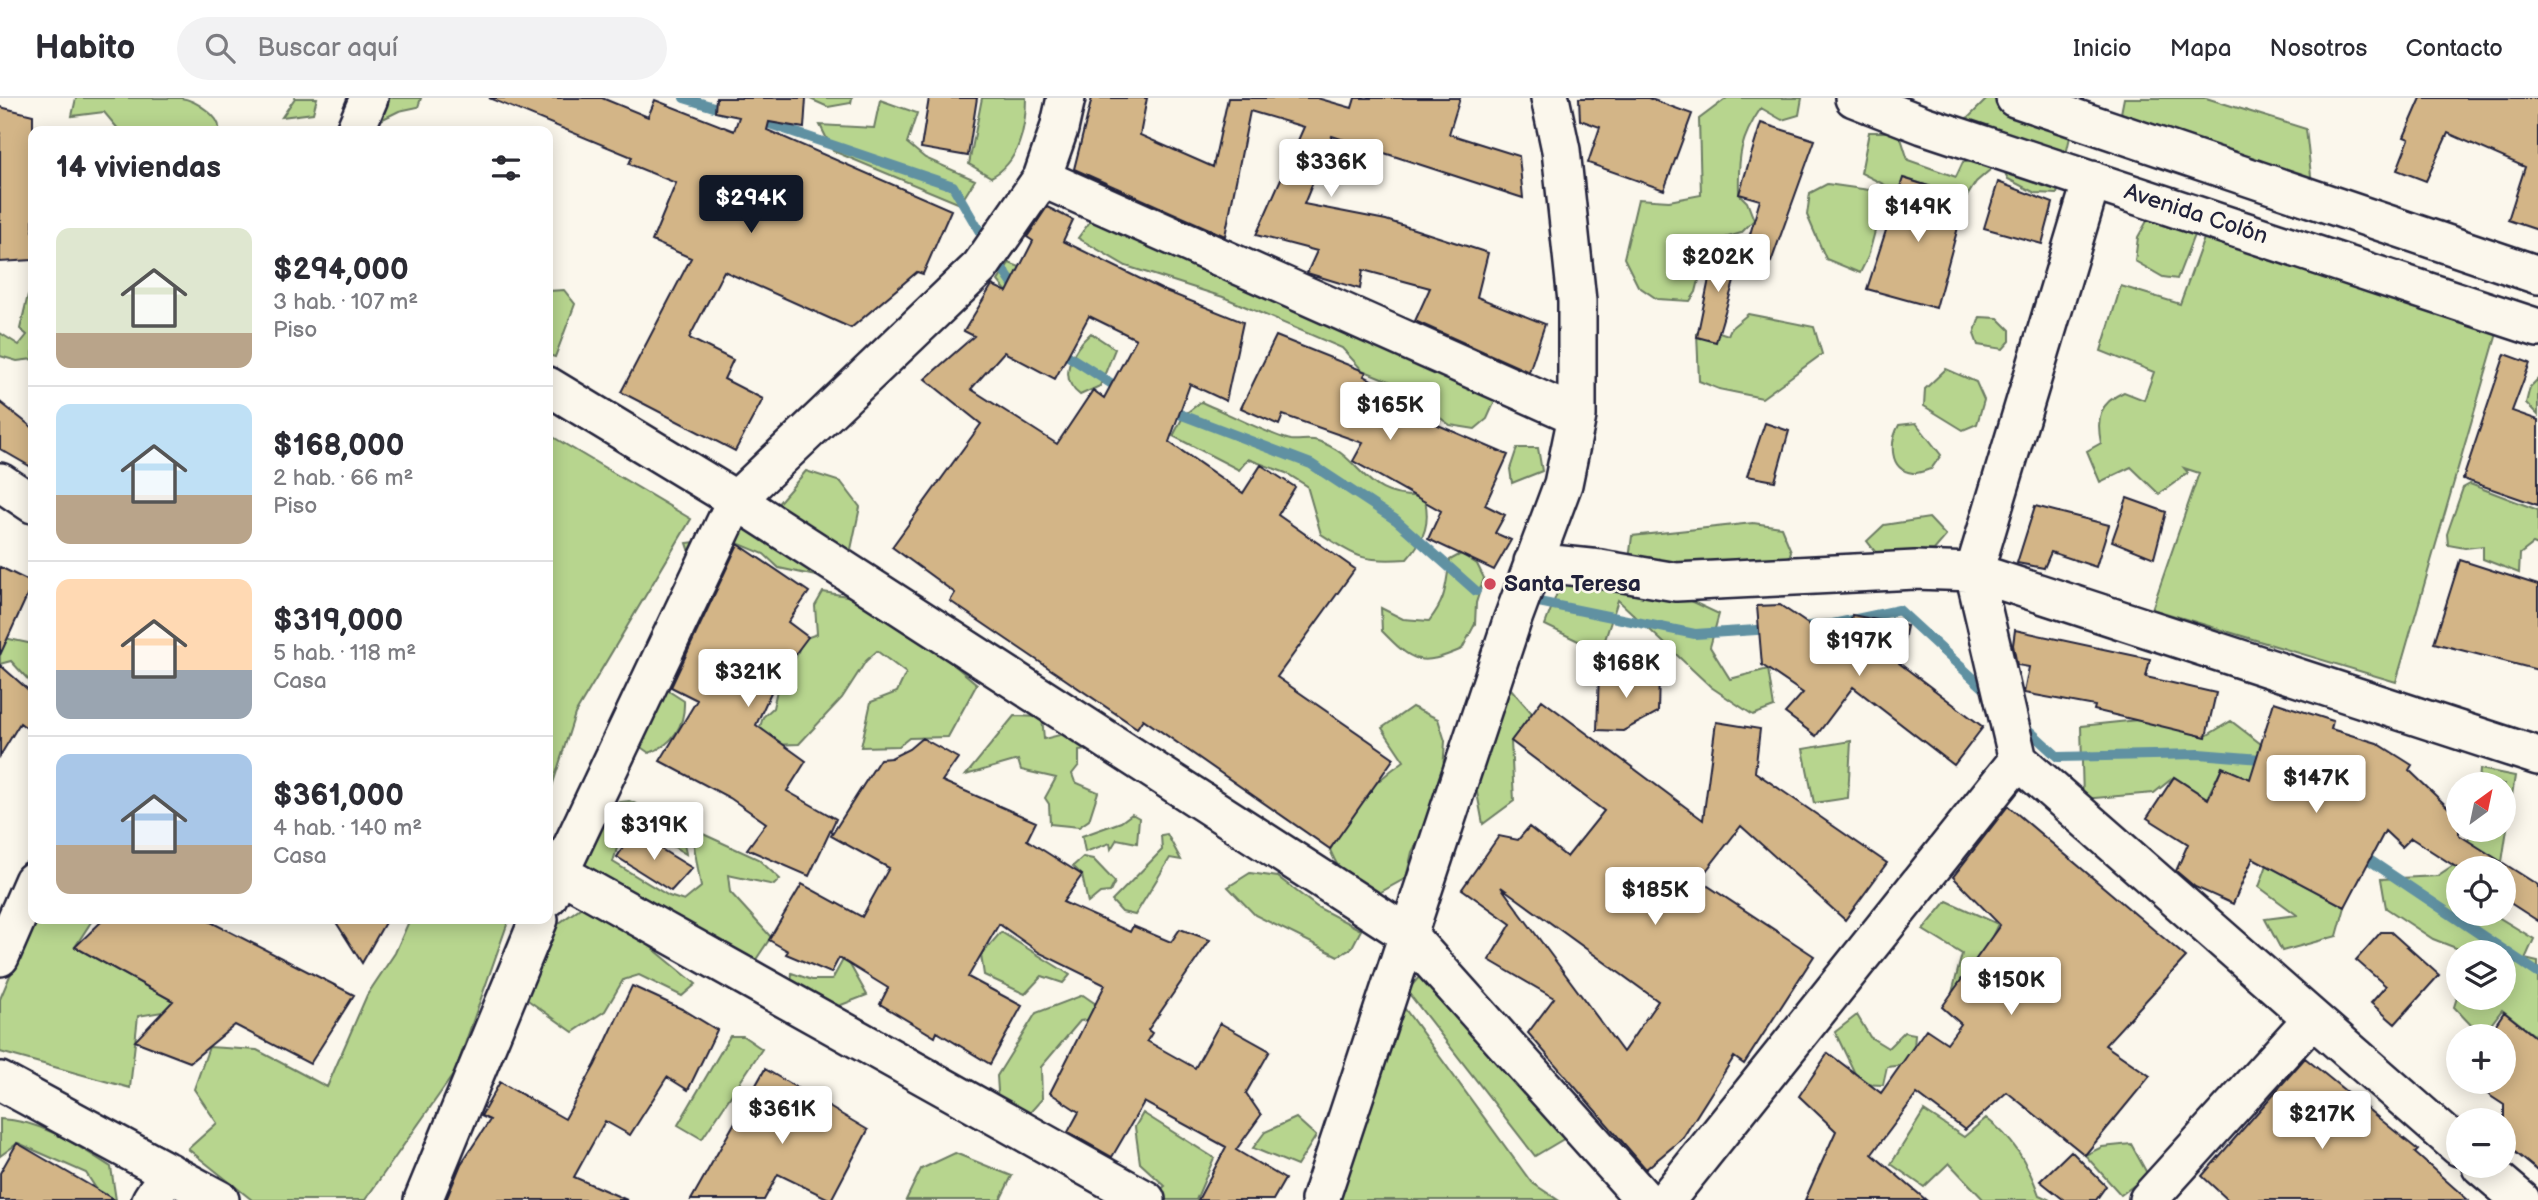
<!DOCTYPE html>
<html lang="es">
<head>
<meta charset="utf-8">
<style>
	:root { --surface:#fff; --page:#f2f2f3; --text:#2b2b33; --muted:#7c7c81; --line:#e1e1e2; --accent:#111827 }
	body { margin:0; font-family:"Balsamiq Sans",sans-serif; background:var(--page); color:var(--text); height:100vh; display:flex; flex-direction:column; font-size:26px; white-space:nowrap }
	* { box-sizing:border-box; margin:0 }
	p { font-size:23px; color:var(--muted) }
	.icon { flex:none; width:38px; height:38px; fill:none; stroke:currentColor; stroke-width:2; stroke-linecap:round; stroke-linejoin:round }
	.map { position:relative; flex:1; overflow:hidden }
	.panel { position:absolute; left:28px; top:28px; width:525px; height:798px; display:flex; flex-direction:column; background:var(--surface); border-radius:14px; box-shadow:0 4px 18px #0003 }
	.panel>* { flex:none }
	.needle { width:46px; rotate:33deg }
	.buttons { position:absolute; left:2446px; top:674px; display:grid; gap:14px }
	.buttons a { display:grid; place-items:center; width:70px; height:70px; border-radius:50%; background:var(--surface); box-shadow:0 4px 18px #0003; font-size:35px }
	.price { position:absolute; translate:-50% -60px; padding:0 16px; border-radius:7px; background:#fff; color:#222; font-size:23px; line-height:46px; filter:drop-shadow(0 2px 4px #0008) }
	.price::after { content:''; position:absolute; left:50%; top:42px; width:21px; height:16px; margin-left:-10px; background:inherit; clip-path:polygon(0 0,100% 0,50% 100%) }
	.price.selected { background:var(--accent); color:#fff }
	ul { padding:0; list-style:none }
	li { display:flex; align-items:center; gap:21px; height:175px; padding:0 28px }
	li+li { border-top:2px solid var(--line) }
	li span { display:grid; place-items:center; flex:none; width:196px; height:140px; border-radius:14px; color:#555 }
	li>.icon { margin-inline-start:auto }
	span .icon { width:84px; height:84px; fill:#fffc; stroke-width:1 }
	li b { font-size:30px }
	h2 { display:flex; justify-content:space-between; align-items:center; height:84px; padding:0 28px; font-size:30px }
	header { display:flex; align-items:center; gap:42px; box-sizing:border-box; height:98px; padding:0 35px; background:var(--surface); border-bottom:2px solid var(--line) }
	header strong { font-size:33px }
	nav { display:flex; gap:38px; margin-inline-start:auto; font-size:24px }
	.search { width:490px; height:63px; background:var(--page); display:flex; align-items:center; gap:18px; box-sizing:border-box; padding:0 24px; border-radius:38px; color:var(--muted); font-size:26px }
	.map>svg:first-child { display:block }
	.green { fill:#b7d58e; stroke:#6c7c64; stroke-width:2 }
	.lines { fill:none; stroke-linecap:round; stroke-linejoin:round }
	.stream { stroke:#6191a2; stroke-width:10 }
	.building { fill:#d3b587; stroke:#22223b; stroke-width:2; fill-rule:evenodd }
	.minor-casing { stroke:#22223b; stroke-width:42 }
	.minor { stroke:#fbf7ec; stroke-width:37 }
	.poi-dot { fill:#d1495b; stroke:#fbf7ec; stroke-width:2.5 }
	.labels { text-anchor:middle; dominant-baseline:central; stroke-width:5; stroke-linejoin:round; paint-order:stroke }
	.street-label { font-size:23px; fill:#22223b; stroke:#fbf7ec }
	.poi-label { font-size:23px; font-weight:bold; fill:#22223b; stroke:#fbf7ec; text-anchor:start }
</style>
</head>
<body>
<header>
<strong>Habito</strong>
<div class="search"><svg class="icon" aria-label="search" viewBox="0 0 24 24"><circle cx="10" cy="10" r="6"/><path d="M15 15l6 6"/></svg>Buscar aquí</div>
<nav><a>Inicio</a><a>Mapa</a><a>Nosotros</a><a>Contacto</a></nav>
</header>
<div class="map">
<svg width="2538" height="1102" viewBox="0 0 2538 1102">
	<rect width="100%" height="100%" fill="#fbf7ec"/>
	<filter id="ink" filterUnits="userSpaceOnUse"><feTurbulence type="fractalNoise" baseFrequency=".0143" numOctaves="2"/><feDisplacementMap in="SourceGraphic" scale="14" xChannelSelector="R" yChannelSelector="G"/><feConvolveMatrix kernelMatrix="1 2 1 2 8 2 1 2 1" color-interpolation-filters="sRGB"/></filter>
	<g filter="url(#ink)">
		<path class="green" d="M76 0C110 0 147 0 181 0 195 2 222 19 219 33L119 32 104 14 72 18Z
			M295 0H317L313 15 282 19Z
			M386 0H421L418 9 399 13 383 21Z
			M808 0H852L851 5 828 9Z
			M982 0H1026C1026 30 1019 65 991 79L969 66Z
			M1727 0H1802L1799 17 1782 22 1761 10C1740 41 1738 58 1739 96L1747 104 1754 122 1741 135 1708 145 1696 194 1690 203 1657 201 1638 188 1624 160 1638 101 1669 103 1701 97 1699 21Z
			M1988 0H2045L2070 19V39L2057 96 2035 95 2008 81 2002 69 1957 24 1969 19Z
			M2124 0H2206L2306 31 2312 87 2121 15Z
			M880 2 917 15 907 45 925 60 975 82 960 106 833 53 820 27 874 30Z
			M1869 34H1899L1908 62 1956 79 1963 64H1981L1991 71 1976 84 1966 100 1904 80 1899 94 1861 75Z
			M1827 86 1869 92 1877 88 1884 100 1868 159 1860 175 1826 161 1807 117 1810 95Z
			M1097 114 1466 280 1495 303 1487 321 1475 331 1450 327 1389 283 1362 272 1342 250 1223 199 1126 168 1078 140Z
			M2152 114 2187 117 2194 137 2177 181 2163 179 2135 163 2138 139Z
			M2207 132 2500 225 2396 584 2152 511 2199 375 2184 370 2188 375 2159 396 2131 369 2100 384 2087 353 2101 345C2096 320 2099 305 2124 294L2144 302 2154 274 2101 253 2121 188 2180 206Z
			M1009 165 1028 172 1018 197 1007 194 998 183Z
			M564 192 575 206 555 259 548 257V193Z
			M33 194V261L17 263 0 258V235L19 247 27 237 20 231 28 197Z
			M1748 216 1814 229 1822 256 1762 300 1719 291 1699 283 1697 235 1705 229 1728 237 1731 230Z
			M1980 219 1998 220 2010 232V243L2003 251 1978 247 1974 236Z
			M1091 235 1115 251 1100 288 1080 297C1056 279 1073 251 1091 235Z
			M1946 271 1976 284 1984 302 1977 326 1963 332 1924 308 1925 291Z
			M2538 281V317L2526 305 2530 289Z
			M1201 304C1223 313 1271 338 1291 342 1300 343 1310 340 1318 343 1365 359 1361 402 1424 398 1431 424 1425 441 1407 461 1363 464 1358 460 1321 436L1307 388 1286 375 1248 361 1239 372 1173 338 1184 317Z
			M1916 325 1941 357 1931 371C1926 372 1918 376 1913 375 1888 372 1890 343 1899 327Z
			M548 336 691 421 575 616 548 701Z
			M1517 350H1538L1542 373 1512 385 1510 371Z
			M806 373 841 384 860 409 850 456 824 460 816 478 779 470 764 456 735 444 697 530 693 532 694 466 687 445 711 442 776 408Z
			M2470 386 2538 412V448L2533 446 2520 456 2519 475 2483 461V448L2465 450 2448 447 2447 436 2463 390Z
			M1929 420 1946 438 1934 452 1877 456 1867 443 1884 427Z
			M1753 425 1781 429 1791 453 1786 470 1663 482 1629 462 1632 438Z
			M1461 456 1477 466 1484 480 1476 505 1475 526 1462 551C1420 569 1413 565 1382 533L1381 510 1403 521 1429 523C1447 500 1445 489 1450 462Z
			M1638 478 1719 516 1710 549 1730 581 1768 571 1774 609 1753 617 1711 589 1618 502 1601 554 1545 527 1563 479Z
			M823 494 865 501 913 533 977 586 948 639 909 640 899 648 861 649 871 604 897 594 906 575 877 553 866 563 842 600 799 646 771 647 760 629 763 619 773 610 777 592 792 569 803 541 817 536 815 508Z
			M0 539 33 546V587L11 563 0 566Z
			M1496 574 1532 615 1511 643 1514 703 1483 726 1470 658Z
			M664 590 684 603C685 627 673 647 649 655L635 645Z
			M1412 609 1438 621 1445 643 1441 701 1412 754 1406 780 1379 795C1350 788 1342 780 1330 752 1349 711 1367 689 1404 663L1382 630Z
			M1014 618 1042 619 1044 641 1060 637 1050 623 1107 649 1079 653V667L1072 676 1075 684 1098 694 1089 722 1079 729 1050 726 1049 706 1045 700 1056 680 1021 672 1018 662 966 677Z
			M2138 622 2206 638 2231 623 2261 646 2279 664 2258 685 2222 669 2207 700 2174 679 2154 695 2083 701 2081 628Z
			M1851 643 1848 700 1814 705 1803 651Z
			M2480 671 2515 678 2502 764 2499 770H2459V816H2493L2534 841 2525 861 2538 864V934L2534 937 2502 912 2489 929 2471 927 2454 909 2459 893V900H2504V854H2466L2433 841 2386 810 2381 781 2437 778 2461 762 2472 732H2504V686H2479Z
			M629 703C657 715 682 723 686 756L646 732 628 731 619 743 613 764 669 798 684 803 701 789 693 742 703 736 758 761 780 781 774 787 728 777 730 794 771 839 749 872 575 771 605 706Z
			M1132 716 1139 720 1137 745 1117 741 1111 751 1110 745 1085 754 1082 738 1121 724Z
			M1167 736 1181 762 1170 760 1135 817 1122 814 1112 803 1162 752 1161 737Z
			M1083 759 1093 761 1115 784 1110 794 1100 795 1088 805 1082 777 1073 768Z
			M2267 767 2345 809 2337 838 2282 853 2265 821 2297 817 2259 789Z
			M1250 775 1278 779 1317 809 1361 832 1351 851 1338 858 1255 817 1228 789Z
			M1947 803 1998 826 1982 860 1984 888 1952 895 1962 856 1923 832Z
			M583 808 640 840 696 886 682 898 639 877 623 882 605 913 573 934 522 898 558 826Z
			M34 821H93L75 849 186 910 138 918 130 990 0 954V901Z
			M410 821H509L455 974 365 1102H252L188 1051 217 1025 194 991 209 949 257 952 327 989 367 897 395 855Z
			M1001 834 1064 873 1070 877 1063 885 1042 878 1025 896 984 877 981 857Z
			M845 858 867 897 823 914 791 885 792 875 812 882H832Z
			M1426 871 1572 1036 1535 1058 1407 893Z
			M1083 897 1113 918 1080 923 1041 969 1042 1001 1020 1026 992 1003 998 993 997 978 1036 915Z
			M1397 900 1531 1084 1558 1102H1334Z
			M1857 917 1870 939 1888 950 1904 934 1915 936 1913 966 1887 969 1883 987 1860 986 1835 934Z
			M730 938H743L762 951 702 1041 678 1027Z
			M1924 1013 1964 1039 1986 1020C2014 1041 2027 1064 2039 1097L2050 1102H1984L1949 1065 1924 1089 1891 1066Z
			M1143 1015 1214 1060 1196 1102H1162L1155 1096 1165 1088 1140 1065 1135 1029Z
			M1296 1020 1316 1038 1297 1068 1253 1050 1265 1034Z
			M0 1021C41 1022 77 1047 111 1069L116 1102H94L97 1092 86 1075 18 1045 0 1058Z
			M2131 1046 2148 1077 2121 1097 2085 1057 2102 1049Z
			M955 1055 1012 1078 1000 1102H906L921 1071Z"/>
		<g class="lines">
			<path class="stream" d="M684 0 727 13
				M758 22 953 88 980 134
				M995 160 1018 194
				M1059 252 1123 293
				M1169 312 1311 366 1396 422 1476 493
				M1529 502 1695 536 1772 531
				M1798 529 1833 526 1899 512 1987 593
				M2024 628 2058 659 2199 656 2261 661 2265 665
				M2359 755 2538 875"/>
		</g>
		<path class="building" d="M489 0H602L648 19 655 2 734 33 739 19 715 14 716 0H806L804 30 769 24 767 32 951 112 923 176 917 174 851 230 724 173 689 240 733 262 724 281 763 301 735 353 621 294 691 160 652 143 676 85 629 66 632 59Z
			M929 0H977L968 58 921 50Z
			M1092 0H1147L1140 37 1213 69 1228 0H1317L1352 10 1355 0H1460L1449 36 1519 58 1523 100 1332 38 1304 106 1386 122 1488 155 1477 199 1545 226 1529 274 1415 223 1430 190 1363 172 1360 191 1307 175 1317 153 1256 137 1304 29 1250 13 1225 138 1074 71Z
			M1579 0H1648L1692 16 1664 92 1588 65 1600 29 1580 22Z
			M2421 0H2538V132L2508 122 2525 69 2448 35 2426 83 2397 72 2409 41 2404 39Z
			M0 9 33 17V162L0 164Z
			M1761 25 1815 42 1771 164 1744 157 1760 102 1739 96Z
			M1903 80 1966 100 1936 210 1867 191Z
			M1998 84 2053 105 2042 146 1984 130Z
			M1047 109 1073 122 1063 143 1163 192 1243 224 1226 303 1190 286 1169 344 1243 395 1261 367 1295 389 1278 417 1355 471 1277 579 1394 660 1330 751 1143 621 1137 630 950 503 955 495 892 449 981 326 925 281 974 238 964 233 992 187 1007 194 1033 143 1027 139ZM1089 218 1136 241 1104 300 1093 292 1057 346 971 291 1004 254 1055 281Z
			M1715 152 1741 160 1716 244 1697 239Z
			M1276 238 1366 274 1364 278 1435 316 1431 324 1508 357 1485 407 1505 417 1495 435 1511 442 1494 472 1428 441 1441 413 1353 363 1363 345 1283 317 1279 327 1241 310Z
			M2505 256 2530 265 2512 313 2538 322V407L2463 381Z
			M0 304 33 330V370L0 351Z
			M1765 325 1789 333 1775 383 1747 378Z
			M2127 400 2166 414 2154 460 2112 443Z
			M2035 408 2109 427 2096 469 2051 454 2044 470 2017 465Z
			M738 446 809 494 788 524 808 539 778 579 756 627 806 663 787 693 836 721 809 778 747 751 766 725 730 700 660 663 697 602 671 589Z
			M2460 462 2538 487V572L2434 545Z
			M0 469 33 485 0 557Z
			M1780 507 1845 551 1852 517 1907 528 1899 565 1983 629 1954 667 1853 589 1816 638 1785 615 1803 595 1762 567 1757 508Z
			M2015 532 2150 561 2146 579 2216 595 2206 639 2094 612 2095 608 2024 595 2029 569 2017 567 2013 547Z
			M0 567 33 596V635L20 625 0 658Z
			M1599 574 1659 577 1658 614 1623 633 1597 632Z
			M1542 602 1703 722 1716 624 1760 631 1755 674 1887 765 1845 822 1741 728 1699 782 1814 858 1744 966 1734 959 1682 1041 1646 1071 1528 935 1554 900 1489 862 1511 826 1462 791 1499 738 1518 742 1529 729 1567 759 1604 713 1511 643ZM1501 789 1658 903 1623 954 1537 838Z
			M2274 604 2333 623 2331 631 2377 645 2412 667 2409 672 2459 720V737L2538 787V823L2504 801V770L2459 771 2411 740 2402 749 2385 733 2345 809 2253 760 2233 806 2195 789 2176 773 2188 746 2147 720 2174 679 2208 701 2222 669 2250 681Z
			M922 640 958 660 942 683 1036 724 1027 742 1082 777 1063 804 1130 834 1133 828 1171 844 1180 831 1210 842 1148 932 1152 935 1147 943 1195 970 1220 925 1270 953 1246 995 1261 1017 1236 1052 1285 1081 1273 1102H1198L1226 1049 1144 1004 1112 1059 1068 1034 1079 1014 1050 995 1105 887 1040 855 999 826 968 879 1022 908 990 966 937 934 935 939 880 906 888 890 839 860 831 875 786 856 788 853 769 842 802 786 862 819 889 770 831 738 880 661 891 660 909 651Z
			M2008 708 2186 859 2105 947 2150 978 2085 1057 2007 994 1965 1032 1917 996 1872 1056 1926 1102H1805L1836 1033 1799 998 1828 955 1881 995 1926 931 1947 945 1961 926 1942 909 2000 827 1953 779Z
			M633 734 692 770 671 793 617 759Z
			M104 821H205L354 897 310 966 235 927 190 964 135 943 173 903 75 849Z
			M334 821H387L362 865Z
			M2381 834H2391L2439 877 2395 926 2371 905 2386 888 2356 862Z
			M632 888 684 912 717 932 688 992 667 979 630 1037 605 1023 574 1079 627 1102H446L461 1066 490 1022 481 1018 500 984 565 1021 595 967Z
			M2504 914 2538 941V1073L2504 1045V1007L2469 984H2504V938H2488Z
			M2305 960 2418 1052 2415 1055 2468 1102H2228L2202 1078Z
			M765 971 868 1032 831 1102 778 1076 764 1102H691Z
			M17 1045 115 1102H0V1075Z
			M2071 1053 2106 1088 2096 1102H2064L2040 1083Z"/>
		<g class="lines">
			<g class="minor-casing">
				<path id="minor" d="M1854 0 1923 27 2538 230
					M2015 0 2538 177
					M355 33 369 0
					M1042 80 1577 318
					M548 288 736 402 1407 836 1645 1102
					M0 384 33 406
					M1533 464 1600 471 1676 484 1915 472 1974 474 2538 658
					M2018 662 2459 1049
					M558 774 1146 1102
					M548 799 736 402 980 169 1042 80 1059 31 1066 0
					M0 859 33 783
					M0 983 220 1102
					M2481 1068 2521 1102
					M151 1102 169 1074
					M423 1102 539 821
					M1320 1102 1512 523 1563 386 1577 318V203L1561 52 1550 0
					M1666 1102 2018 662 1974 474 2092 82
					M2148 1102 2311 922"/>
			</g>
			<use href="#minor" class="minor"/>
		</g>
	</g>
	<circle class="poi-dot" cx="1490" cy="486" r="7"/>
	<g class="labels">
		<g class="street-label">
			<text transform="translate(2196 116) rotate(18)">Avenida Colón</text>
		</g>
		<g class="poi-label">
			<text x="1504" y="486">Santa Teresa</text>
		</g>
	</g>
</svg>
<div class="buttons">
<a><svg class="needle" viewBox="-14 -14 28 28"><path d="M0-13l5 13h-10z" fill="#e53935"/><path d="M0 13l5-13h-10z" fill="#7c7c81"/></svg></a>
<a><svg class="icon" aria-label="locate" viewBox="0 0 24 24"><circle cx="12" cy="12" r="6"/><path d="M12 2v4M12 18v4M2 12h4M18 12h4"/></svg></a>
<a><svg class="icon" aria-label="layers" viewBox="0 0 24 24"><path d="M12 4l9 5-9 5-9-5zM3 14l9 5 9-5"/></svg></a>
<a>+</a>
<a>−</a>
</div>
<b class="price" style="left:1331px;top:101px">$336K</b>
<b class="price selected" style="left:751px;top:137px">$294K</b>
<b class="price" style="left:1918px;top:146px">$149K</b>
<b class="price" style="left:1718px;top:196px">$202K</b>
<b class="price" style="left:1390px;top:344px">$165K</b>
<b class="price" style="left:1859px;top:580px">$197K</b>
<b class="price" style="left:1626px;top:602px">$168K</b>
<b class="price" style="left:748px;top:611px">$321K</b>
<b class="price" style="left:2316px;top:717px">$147K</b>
<b class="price" style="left:654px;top:764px">$319K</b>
<b class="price" style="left:1655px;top:829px">$185K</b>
<b class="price" style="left:2011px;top:919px">$150K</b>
<b class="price" style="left:782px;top:1048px">$361K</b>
<b class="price" style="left:2322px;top:1053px">$217K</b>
<section class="panel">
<h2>14 viviendas<svg class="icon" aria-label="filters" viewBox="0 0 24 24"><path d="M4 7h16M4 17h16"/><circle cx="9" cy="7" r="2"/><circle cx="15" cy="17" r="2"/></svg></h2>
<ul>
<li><span style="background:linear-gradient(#dfe7d0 75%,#b9a48a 0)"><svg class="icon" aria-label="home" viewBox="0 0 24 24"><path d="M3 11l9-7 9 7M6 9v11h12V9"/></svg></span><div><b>$294,000</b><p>3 hab. · 107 m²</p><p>Piso</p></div></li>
<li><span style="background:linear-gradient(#bfe0f5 65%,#b9a48a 0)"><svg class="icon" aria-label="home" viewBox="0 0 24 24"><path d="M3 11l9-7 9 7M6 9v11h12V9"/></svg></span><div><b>$168,000</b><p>2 hab. · 66 m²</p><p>Piso</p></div></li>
<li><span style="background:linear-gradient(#ffd9b3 65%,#9aa5b1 0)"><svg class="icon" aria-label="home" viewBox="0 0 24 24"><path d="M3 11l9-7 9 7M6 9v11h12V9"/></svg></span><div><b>$319,000</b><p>5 hab. · 118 m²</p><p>Casa</p></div></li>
<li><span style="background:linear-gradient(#a9c7e8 65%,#b9a48a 0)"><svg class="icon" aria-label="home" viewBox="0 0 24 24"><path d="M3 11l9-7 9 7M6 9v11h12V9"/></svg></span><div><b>$361,000</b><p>4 hab. · 140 m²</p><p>Casa</p></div></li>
</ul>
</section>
</div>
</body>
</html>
